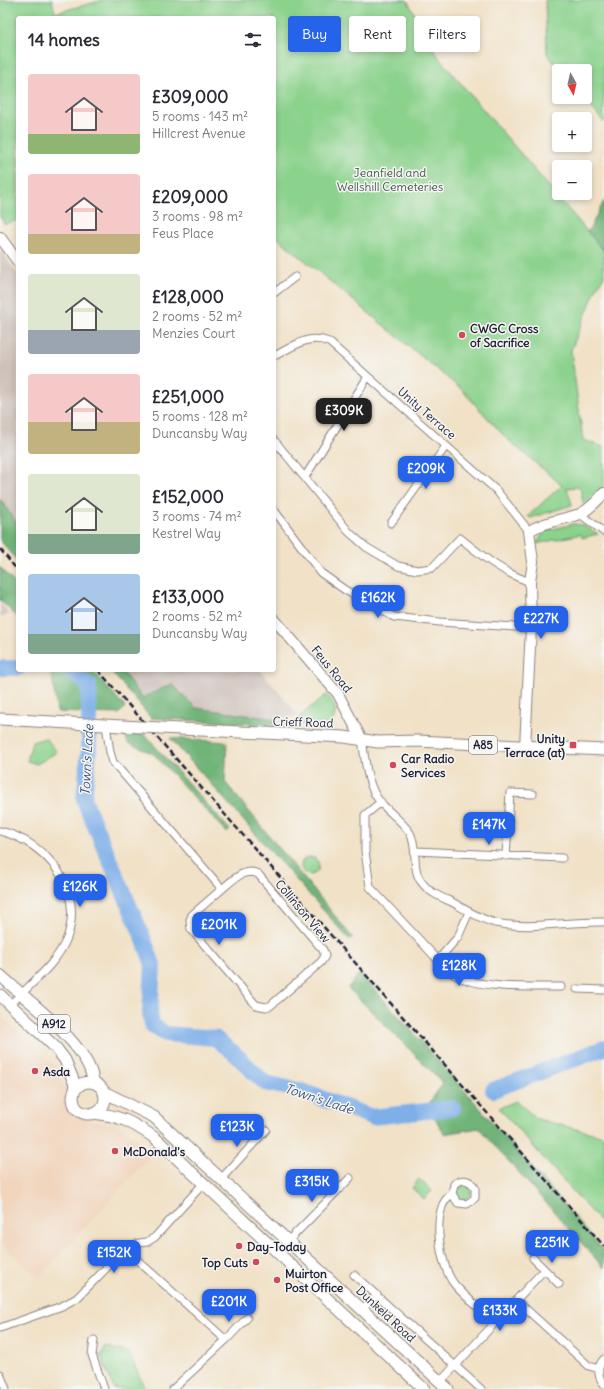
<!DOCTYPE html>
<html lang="en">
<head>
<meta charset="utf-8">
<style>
	:root { --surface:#fff; --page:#f2f2f3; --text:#2b2b33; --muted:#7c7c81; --accent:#2563eb }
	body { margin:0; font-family:Delius,sans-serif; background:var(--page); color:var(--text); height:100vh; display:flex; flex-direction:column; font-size:15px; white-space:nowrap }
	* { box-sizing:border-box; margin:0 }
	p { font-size:13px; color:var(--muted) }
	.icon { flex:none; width:22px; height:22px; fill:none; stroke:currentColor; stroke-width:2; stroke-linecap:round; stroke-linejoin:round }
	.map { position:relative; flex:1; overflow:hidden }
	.drawer { position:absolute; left:16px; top:16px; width:260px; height:656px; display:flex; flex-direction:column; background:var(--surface); border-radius:4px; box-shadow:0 2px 6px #0003 }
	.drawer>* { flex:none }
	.hud { position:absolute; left:288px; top:16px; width:256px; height:36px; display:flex; gap:8px }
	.needle { width:26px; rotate:172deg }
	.controls { position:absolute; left:552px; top:64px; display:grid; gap:8px }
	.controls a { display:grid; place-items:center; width:40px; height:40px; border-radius:4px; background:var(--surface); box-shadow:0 2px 6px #0003; font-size:20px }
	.price { position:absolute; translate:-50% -34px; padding:0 9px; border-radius:8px; background:var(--accent); color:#fff; font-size:13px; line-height:26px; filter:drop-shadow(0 1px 2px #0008) }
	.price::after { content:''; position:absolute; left:50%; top:24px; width:12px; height:9px; margin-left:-6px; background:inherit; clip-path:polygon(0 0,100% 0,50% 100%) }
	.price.active { background:#222; color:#fff }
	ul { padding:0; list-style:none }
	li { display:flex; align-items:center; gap:12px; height:100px; padding:0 12px }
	li span { display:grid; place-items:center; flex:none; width:112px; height:80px; border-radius:4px; color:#555 }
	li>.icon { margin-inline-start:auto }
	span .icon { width:48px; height:48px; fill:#fffc; stroke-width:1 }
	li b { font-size:17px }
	h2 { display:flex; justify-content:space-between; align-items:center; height:48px; padding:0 12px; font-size:17px }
	.tag { padding:0 14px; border-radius:4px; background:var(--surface); box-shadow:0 2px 6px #0003; font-size:14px; line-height:36px }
	.tag.active { background:var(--accent); color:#fff }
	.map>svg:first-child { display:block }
	.built { fill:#f1d5bd }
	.industrial { fill:#cec1ba }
	.green { fill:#8bd28c; stroke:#567a64 }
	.forest { fill:#70b478; stroke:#496b5a }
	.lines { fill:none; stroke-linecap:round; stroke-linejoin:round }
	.river { stroke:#7eafe9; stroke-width:16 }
	.street-casing { stroke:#8a8280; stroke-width:9 }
	.secondary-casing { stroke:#8a8280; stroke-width:12 }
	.primary-casing { stroke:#8a8280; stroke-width:13 }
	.street { stroke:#fff; stroke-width:7 }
	.secondary { stroke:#fff; stroke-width:10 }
	.primary { stroke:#fff; stroke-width:11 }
	.rail { stroke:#22223b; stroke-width:2.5; stroke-dasharray:6 3; stroke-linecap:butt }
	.primary-bridge-casing { stroke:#8a8280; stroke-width:13; stroke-linecap:butt }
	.primary-bridge { stroke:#fff; stroke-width:11 }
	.poi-dot { fill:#d1495b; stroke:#f6f6f2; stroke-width:1.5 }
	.labels { text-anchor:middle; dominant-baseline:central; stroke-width:3; stroke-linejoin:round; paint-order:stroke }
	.shield { fill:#f6f6f2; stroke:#626272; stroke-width:1 }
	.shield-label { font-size:11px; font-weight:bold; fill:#22223b }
	.park-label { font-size:12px; fill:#425753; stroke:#f6f6f2 }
	.poi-label { font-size:12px; font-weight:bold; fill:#22223b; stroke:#f6f6f2; text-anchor:start }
	.street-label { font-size:12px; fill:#22223b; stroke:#f6f6f2 }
	.water-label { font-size:13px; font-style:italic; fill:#425378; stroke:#f6f6f2 }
</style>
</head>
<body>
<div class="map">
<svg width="604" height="1389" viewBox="0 0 604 1389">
	<rect width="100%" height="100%" fill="#f6f6f2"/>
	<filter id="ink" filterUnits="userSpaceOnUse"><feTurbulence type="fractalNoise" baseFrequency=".025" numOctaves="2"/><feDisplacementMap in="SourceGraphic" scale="8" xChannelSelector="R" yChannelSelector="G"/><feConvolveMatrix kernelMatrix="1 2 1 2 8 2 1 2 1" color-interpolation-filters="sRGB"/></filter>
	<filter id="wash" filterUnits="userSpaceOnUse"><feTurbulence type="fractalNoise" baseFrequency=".012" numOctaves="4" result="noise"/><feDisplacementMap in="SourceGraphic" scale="16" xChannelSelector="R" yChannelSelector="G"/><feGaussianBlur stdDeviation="0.9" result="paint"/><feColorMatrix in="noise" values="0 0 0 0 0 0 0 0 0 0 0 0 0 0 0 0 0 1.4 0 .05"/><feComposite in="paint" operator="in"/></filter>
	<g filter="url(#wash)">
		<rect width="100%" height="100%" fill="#f1e1c6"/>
		<path class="built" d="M0 1015 58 1069 67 1100 90 1121 118 1124 152 1154 39 1278 0 1242Z"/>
		<path class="industrial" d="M0 249 18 275V525L0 499Z
			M0 603 10 614 0 618Z
			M121 670H260L299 716 275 719 196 708 172 684 142 698Z"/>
		<path class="green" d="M0 0H52L55 13 103 0H407L439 58 604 251V277L597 287 571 350 583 440 604 447V485L585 504 583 503 580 487 567 488 572 505 530 518 528 516 562 485 507 439 462 390 274 235V18H18V220L5 224 0 217Z
			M545 0H604V123L583 97H585V71H561L547 54Z
			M573 524 583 525 598 534 582 538 581 534 536 544 545 531Z
			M326 695C335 703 338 711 332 722L320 728 302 724 299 717Z
			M46 738 57 752 37 764 27 761 32 742Z
			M301 866a9 9 0 1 1 18 0a9 9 0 1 1-18 0Z
			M516 1101 537 1119 604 1136V1226L499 1108Z
			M419 1179 432 1191 424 1199 412 1188Z
			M457 1192a7 7 0 1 1 14 0a7 7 0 1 1-14 0Z
			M106 1347 129 1353 145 1389H114L101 1356Z"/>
		<path class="forest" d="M604 201V251L588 232Z
			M0 499 18 525V562L0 540Z
			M0 567 18 587V618L0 600Z
			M45 670H92L125 707 119 714 57 712 52 676Z
			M110 670H121L142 698 172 684 196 708 275 719 274 725 151 718Z
			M144 734 230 830 227 833 154 754 128 743 125 735Z
			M170 738 227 742 225 782 353 938 349 939Z
			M360 973 466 1092 604 1251V1268L479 1128 444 1134 428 1105 443 1083 348 988Z"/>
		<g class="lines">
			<path class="river" d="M0 668H18
				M68 670 89 685V750L84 800 144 940 153 965 150 1013 152 1025 166 1034 215 1038 234 1053 265 1083 302 1091 372 1117 453 1108
				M493 1090 604 1048"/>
		</g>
	</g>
	<g filter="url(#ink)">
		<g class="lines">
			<g class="street-casing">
				<path id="street" d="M274 293 295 277
					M274 356C293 347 309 333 329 342L496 490 529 531
					M274 440 349 532 366 547 398 566 417 570 432 568 460 538C482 556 503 573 530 582
					M305 477 367 378
					M274 510 321 573 345 590 394 617 440 622 531 628
					M580 514 604 532
					M391 523 446 446
					M106 725 110 752 113 762 222 889 192 915 190 920 191 929 256 1005 266 1007 270 1006 321 962 325 956 323 950 258 874C244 867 232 881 222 889
					M362 740C366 762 366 785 381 803 390 813 403 822 410 833 418 847 412 867 419 878 426 891 438 896 452 902 466 910 480 919 495 923 531 930 568 921 604 922
					M381 802 365 815V851L370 887 438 960
					M0 831C46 842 85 889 67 938 57 964 29 985 10 1005
					M416 851 562 858
					M506 856 510 793 533 794
					M469 912 458 937 438 960C444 966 449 972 457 976 483 989 531 987 561 987
					M577 989 604 990
					M221 1179 266 1130
					M452 1194 458 1203 467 1204 475 1198V1188C470 1179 462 1178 454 1184L452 1194C429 1207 440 1268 455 1285 467 1299 482 1310 496 1323
					M288 1241 350 1178
					M125 1249 226 1340 173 1389
					M533 1258 559 1284
					M354 1275 481 1389
					M516 1300 589 1366 599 1369
					M362 1309 377 1295
					M0 1328 62 1306 77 1298 125 1249 139 1243 147 1242 155 1237 203 1184
					M94 1340 92 1355 104 1389
					M226 1340 247 1318
					M604 1359C597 1366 597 1376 604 1384
					M0 1374 6 1389
					M441 1381 544 1270"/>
			</g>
			<g class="secondary-casing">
				<path id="secondary" d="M0 237 18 262
					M274 619 338 694 362 740
					M525 747 531 628 530 582 533 562 529 531C545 521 563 520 580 514 588 510 598 500 604 493"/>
			</g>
			<g class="primary-casing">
				<path id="primary" d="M0 719 122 726
					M180 729 344 737 378 742 417 741 604 750
					M0 975C26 1000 91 1046 93 1082
					M0 995 56 1048 65 1060 76 1087
					M73 1098a16 16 0 1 1 32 0a16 16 0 1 1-32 0Z
					M104 1092 154 1117 448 1389
					M93 1113C121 1116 132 1122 155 1138L424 1389"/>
			</g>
			<use href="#street" class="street"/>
			<use href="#secondary" class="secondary"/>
			<use href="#primary" class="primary"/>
			<path class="rail" d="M0 549 18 571
				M98 670 604 1246"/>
			<g class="primary-bridge-casing">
				<path id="primary-bridge" d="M122 726 180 729"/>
			</g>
			<use href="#primary-bridge" class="primary-bridge"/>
		</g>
	</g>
	<g class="poi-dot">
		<circle cx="462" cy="335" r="4"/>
		<rect x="569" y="741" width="8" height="8" rx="2"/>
		<circle cx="393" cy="765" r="4"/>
		<circle cx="35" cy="1071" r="4"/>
		<circle cx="115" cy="1151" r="4"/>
		<circle cx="239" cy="1246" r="4"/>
		<circle cx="256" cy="1262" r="4"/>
		<circle cx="277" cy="1280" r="4"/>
	</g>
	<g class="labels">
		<g class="shield">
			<rect x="469" y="736" width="28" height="18" rx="3"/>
			<rect x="38" y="1015" width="32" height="18" rx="3"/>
		</g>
		<g class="shield-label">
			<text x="483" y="745">A85</text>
			<text x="54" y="1024">A912</text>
		</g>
		<g class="park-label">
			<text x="390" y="172">Jeanfield and<tspan x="390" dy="14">Wellshill Cemeteries</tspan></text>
		</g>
		<g class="poi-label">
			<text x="470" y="328">CWGC Cross<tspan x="470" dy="14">of Sacrifice</tspan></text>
			<text x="565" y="738" text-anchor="end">Unity<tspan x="565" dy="14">Terrace (at)</tspan></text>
			<text x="401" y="758">Car Radio<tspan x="401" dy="14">Services</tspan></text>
			<text x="43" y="1071">Asda</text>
			<text x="123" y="1151">McDonald's</text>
			<text x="247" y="1246">Day-Today</text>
			<text x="248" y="1262" text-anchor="end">Top Cuts</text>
			<text x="285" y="1273">Muirton<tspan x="285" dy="14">Post Office</tspan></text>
		</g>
		<g class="street-label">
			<text transform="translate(427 413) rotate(41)">Unity Terrace</text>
			<text transform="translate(332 669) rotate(51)">Feus Road</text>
			<text transform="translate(303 722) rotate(2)">Crieff Road</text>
			<text transform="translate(303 911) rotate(50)">Collinson View</text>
			<text transform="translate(386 1314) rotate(43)">Dunkeld Road</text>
		</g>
		<g class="water-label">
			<text transform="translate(87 760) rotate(-87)">Town's Lade</text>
			<text transform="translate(319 1099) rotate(18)">Town's Lade</text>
		</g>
	</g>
</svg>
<div class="controls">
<a><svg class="needle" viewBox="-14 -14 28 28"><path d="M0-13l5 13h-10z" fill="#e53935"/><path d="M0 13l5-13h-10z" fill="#7c7c81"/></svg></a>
<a>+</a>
<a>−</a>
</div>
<b class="price active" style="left:344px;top:432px">£309K</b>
<b class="price" style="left:426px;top:490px">£209K</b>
<b class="price" style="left:378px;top:619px">£162K</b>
<b class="price" style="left:541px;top:640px">£227K</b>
<b class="price" style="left:489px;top:846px">£147K</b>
<b class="price" style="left:80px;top:908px">£126K</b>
<b class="price" style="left:219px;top:946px">£201K</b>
<b class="price" style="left:459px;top:987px">£128K</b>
<b class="price" style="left:237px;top:1148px">£123K</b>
<b class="price" style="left:312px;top:1203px">£315K</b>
<b class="price" style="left:552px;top:1264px">£251K</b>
<b class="price" style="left:114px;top:1274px">£152K</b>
<b class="price" style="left:229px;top:1323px">£201K</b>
<b class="price" style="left:500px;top:1332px">£133K</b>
<div class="hud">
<a class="tag active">Buy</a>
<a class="tag">Rent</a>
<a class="tag">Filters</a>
</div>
<section class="drawer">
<h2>14 homes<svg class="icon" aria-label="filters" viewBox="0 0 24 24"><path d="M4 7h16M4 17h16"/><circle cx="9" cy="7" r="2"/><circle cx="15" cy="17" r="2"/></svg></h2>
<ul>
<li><span style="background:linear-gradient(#f6c9c9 75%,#8fb573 0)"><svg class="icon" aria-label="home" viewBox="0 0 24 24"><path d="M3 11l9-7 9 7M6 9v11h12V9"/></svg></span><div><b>£309,000</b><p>5 rooms · 143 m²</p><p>Hillcrest Avenue</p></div></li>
<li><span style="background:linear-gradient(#f6c9c9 75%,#c2b280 0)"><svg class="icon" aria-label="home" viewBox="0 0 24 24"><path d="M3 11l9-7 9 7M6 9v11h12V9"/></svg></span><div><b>£209,000</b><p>3 rooms · 98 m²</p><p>Feus Place</p></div></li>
<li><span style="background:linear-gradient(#dfe7d0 70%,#9aa5b1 0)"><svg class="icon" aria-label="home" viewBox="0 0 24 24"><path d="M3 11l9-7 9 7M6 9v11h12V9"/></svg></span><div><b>£128,000</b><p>2 rooms · 52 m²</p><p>Menzies Court</p></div></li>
<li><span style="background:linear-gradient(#f6c9c9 60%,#c2b280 0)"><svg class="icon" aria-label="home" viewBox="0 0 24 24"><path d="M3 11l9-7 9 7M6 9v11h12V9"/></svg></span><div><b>£251,000</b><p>5 rooms · 128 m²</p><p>Duncansby Way</p></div></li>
<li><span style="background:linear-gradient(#dfe7d0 75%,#7fa58c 0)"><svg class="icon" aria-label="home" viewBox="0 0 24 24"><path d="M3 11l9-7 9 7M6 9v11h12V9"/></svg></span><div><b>£152,000</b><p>3 rooms · 74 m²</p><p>Kestrel Way</p></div></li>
<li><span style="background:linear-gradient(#a9c7e8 75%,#7fa58c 0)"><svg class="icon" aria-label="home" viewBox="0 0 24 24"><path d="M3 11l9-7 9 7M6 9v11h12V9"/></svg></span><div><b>£133,000</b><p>2 rooms · 52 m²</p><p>Duncansby Way</p></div></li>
</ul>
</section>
</div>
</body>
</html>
